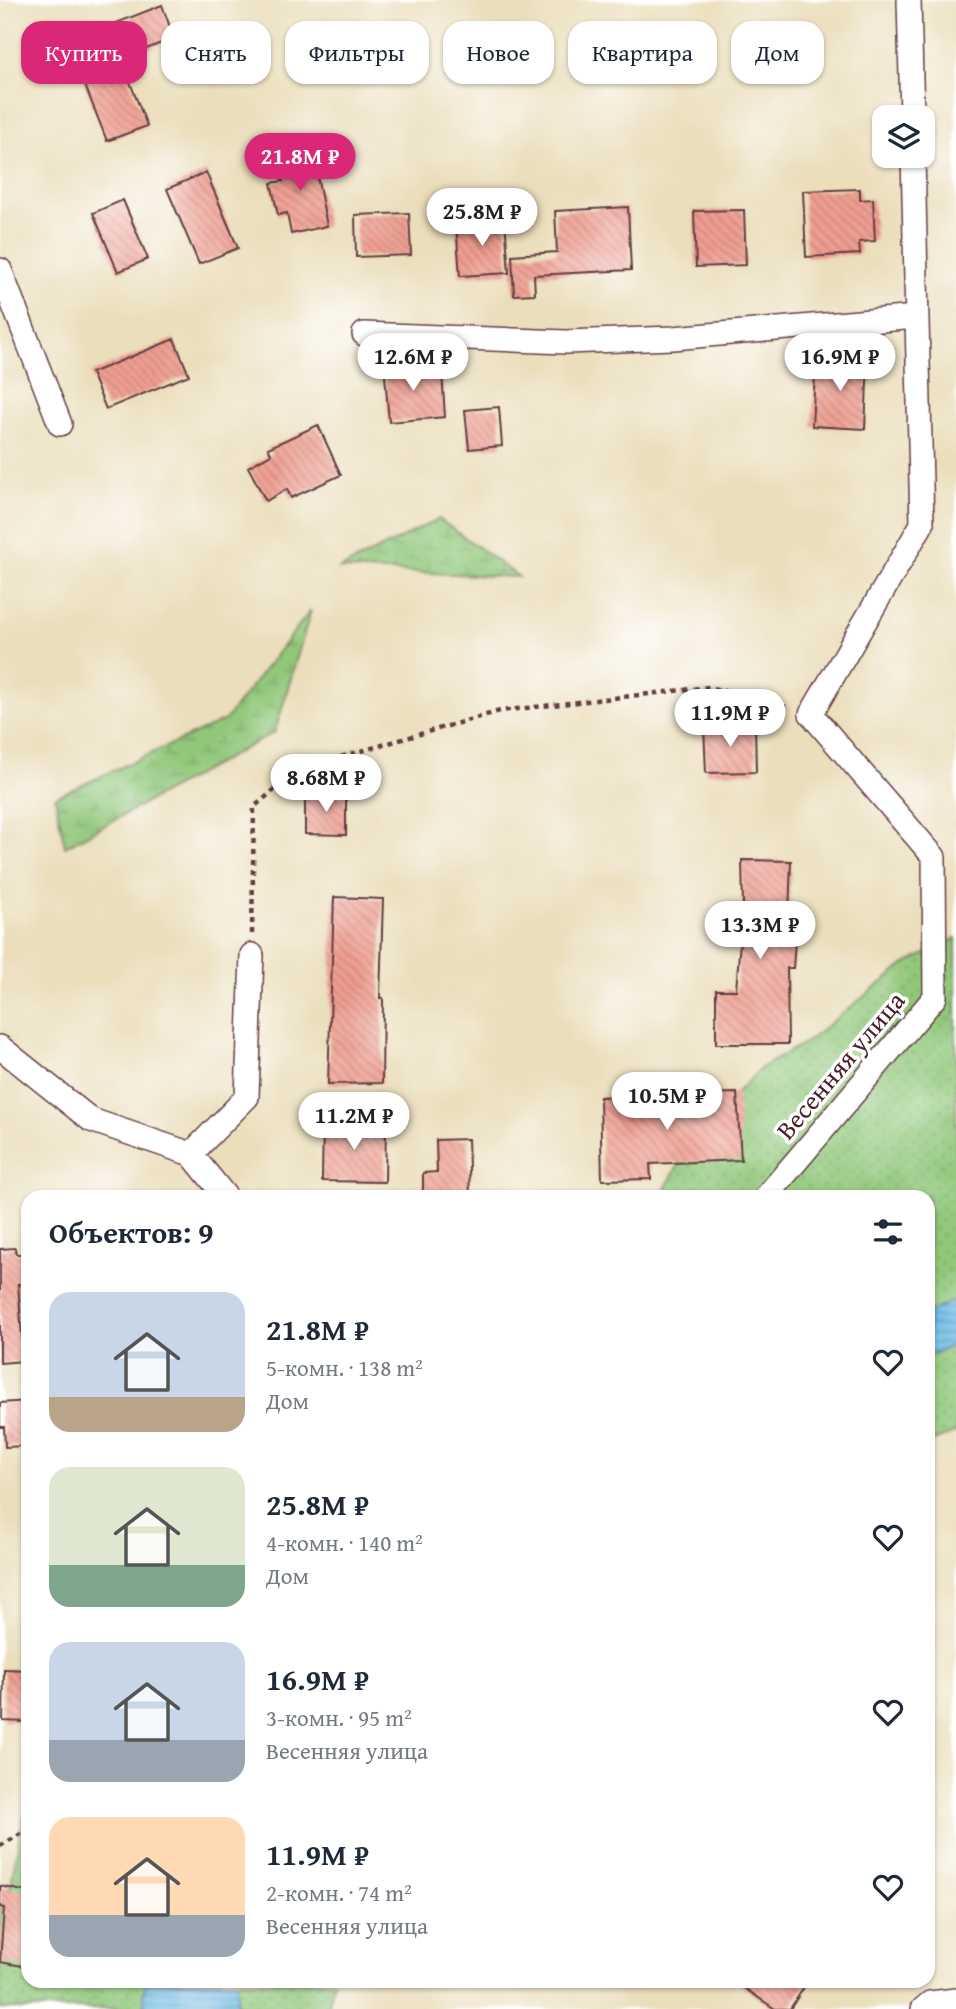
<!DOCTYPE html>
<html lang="ru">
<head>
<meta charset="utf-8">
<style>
	:root { --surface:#fff; --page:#f6f6f7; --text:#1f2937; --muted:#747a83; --accent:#db2777 }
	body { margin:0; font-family:"Gentium Book Plus",serif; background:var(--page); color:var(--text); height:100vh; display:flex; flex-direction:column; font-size:26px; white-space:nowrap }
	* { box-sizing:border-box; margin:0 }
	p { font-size:23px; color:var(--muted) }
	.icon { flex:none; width:38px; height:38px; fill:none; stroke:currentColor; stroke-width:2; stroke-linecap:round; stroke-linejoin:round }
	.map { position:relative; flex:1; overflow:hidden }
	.details { position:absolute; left:21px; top:1190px; width:914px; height:798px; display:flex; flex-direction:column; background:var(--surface); border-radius:21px; box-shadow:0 2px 5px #0004 }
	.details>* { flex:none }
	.top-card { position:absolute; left:21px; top:21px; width:915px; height:63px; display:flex; gap:14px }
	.fabs { position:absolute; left:872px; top:105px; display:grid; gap:14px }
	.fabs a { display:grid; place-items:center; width:63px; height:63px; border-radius:14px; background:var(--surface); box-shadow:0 2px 5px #0004; font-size:35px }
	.price { position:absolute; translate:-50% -60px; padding:0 16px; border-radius:24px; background:#fff; color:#222; font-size:23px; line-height:46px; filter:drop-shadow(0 2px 4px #0008) }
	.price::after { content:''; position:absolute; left:50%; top:42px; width:21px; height:16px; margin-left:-10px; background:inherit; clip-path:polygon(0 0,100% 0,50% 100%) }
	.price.on { background:var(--accent); color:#fff }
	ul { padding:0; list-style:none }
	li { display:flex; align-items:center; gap:21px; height:175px; padding:0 28px }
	li span { display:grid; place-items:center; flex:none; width:196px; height:140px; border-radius:21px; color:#555 }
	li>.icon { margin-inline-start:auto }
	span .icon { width:84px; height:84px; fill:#fffc; stroke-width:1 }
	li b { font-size:30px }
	h2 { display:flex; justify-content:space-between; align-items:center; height:84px; padding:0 28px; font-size:30px }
	.chip { padding:0 24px; border-radius:21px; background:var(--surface); box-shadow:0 2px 5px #0004; font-size:24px; line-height:63px }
	.chip.on { background:var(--accent); color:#fff }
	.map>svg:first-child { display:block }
	.grass { fill:url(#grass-dots); stroke:#6d7352; stroke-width:2 }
	.wetland { fill:url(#wetland-marsh); stroke:#6d7352; stroke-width:2 }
	.water { fill:url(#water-rules); stroke:#5a6c88; stroke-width:2 }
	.building { fill:url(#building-back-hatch) }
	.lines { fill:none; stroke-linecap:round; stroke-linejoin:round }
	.street-casing { stroke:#623c41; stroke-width:26 }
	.path { stroke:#623c41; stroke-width:4.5; stroke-dasharray:5 5; stroke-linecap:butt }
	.street { stroke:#fff; stroke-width:23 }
	.labels { text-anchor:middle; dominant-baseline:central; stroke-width:7; stroke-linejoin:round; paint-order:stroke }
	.street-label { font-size:26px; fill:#4a1f2b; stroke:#fff }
</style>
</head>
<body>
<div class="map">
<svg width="956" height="2009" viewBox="0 0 956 2009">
	<defs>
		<pattern id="grass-dots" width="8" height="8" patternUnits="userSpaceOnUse" patternTransform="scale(1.75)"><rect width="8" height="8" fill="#90c779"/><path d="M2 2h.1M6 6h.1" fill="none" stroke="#7eaa69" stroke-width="1.8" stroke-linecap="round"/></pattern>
		<pattern id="wetland-marsh" width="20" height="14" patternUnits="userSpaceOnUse" patternTransform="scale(1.75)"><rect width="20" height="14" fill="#90c779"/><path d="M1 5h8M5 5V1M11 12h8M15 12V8" fill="none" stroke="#7eaa69"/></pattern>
		<pattern id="water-rules" width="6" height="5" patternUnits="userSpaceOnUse" patternTransform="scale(1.75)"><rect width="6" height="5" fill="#6ab9e5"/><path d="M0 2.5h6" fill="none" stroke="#5996ba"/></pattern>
		<pattern id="building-back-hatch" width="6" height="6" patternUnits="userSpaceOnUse" patternTransform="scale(1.75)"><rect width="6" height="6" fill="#f09f91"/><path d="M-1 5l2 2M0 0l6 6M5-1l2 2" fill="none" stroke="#c48177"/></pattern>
	</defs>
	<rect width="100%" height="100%" fill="#fff"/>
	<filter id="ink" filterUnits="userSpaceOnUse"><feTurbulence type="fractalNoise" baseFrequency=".0143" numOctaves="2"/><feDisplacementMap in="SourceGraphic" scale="14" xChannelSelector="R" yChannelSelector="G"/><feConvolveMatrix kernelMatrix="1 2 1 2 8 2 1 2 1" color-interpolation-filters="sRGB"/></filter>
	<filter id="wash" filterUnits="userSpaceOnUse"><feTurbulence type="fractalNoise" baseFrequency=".00686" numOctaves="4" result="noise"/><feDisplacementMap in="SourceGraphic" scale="28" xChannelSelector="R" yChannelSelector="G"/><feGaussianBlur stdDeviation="1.57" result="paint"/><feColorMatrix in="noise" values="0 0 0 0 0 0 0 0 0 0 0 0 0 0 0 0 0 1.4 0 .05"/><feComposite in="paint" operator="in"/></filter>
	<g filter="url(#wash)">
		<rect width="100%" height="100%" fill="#ebdebb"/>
		<path class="grass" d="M956 938V1432L928 1443V1197H660L697 1133 761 1068 809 1040 904 965Z
			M28 1809V1981H334L328 2009H0V1909L11 1885 22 1821Z"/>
		<path class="wetland" d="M439 519 519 577 340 569Z
			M311 610 275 732 65 847 55 797 225 720Z"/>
		<path class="water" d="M956 1299V1344L928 1356V1313Z
			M147 1981H237V2009H145L143 1993Z"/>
		<g id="blocks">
			<path class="building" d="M162 5 174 38 121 59 147 126 107 141 68 42Z
				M312 151 327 226 291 234 287 213 278 215 271 183 283 181 278 158Z
				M206 172 238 248 199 264 167 189Z
				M860 189V200L873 199 875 241 859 242 860 254 806 257 803 191Z
				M123 200 148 259 118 272 93 213Z
				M628 207 631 270 534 275 535 294 514 295 512 255 557 252 555 211Z
				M744 210 746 265 696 267 694 211Z
				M409 213 411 255 356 257 355 215Z
				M505 220 509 273 460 276 456 223Z
				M174 339 189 375 106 409 91 373Z
				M816 356 868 359 865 429 812 426Z
				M414 361 415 374 442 372 445 417 389 422 384 364Z
				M499 407 502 446 469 449 465 410Z
				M318 425 341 475 291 498 287 489 266 501 248 467 271 454 268 448Z
				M755 724 756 772 706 773 704 726Z
				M305 794 346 795V835L305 834Z
				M742 860 791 861 788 940H795L793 968H787L788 1044H716V990H736L743 904Z
				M334 897 383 899 380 998H383L382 1083 328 1084Z
				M737 1093 741 1160 650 1164 651 1179 602 1180 600 1097Z
				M323 1123 386 1124 385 1182 322 1181Z
				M468 1139 470 1197H423V1173L437 1172 436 1140Z
				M15 1248 16 1254H22V1284H18L24 1361 0 1363V1249Z
				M28 1401V1446L5 1447 4 1427H0V1403Z
				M4 1669 28 1670V1722L3 1721Z
				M0 1886 28 1892V1967L0 1962 4 1908 0 1907Z
				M734 1981H808L790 2009H775Z"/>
		</g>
	</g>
	<g filter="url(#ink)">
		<use href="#blocks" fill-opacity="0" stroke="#623c41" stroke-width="2"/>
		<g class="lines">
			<g class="street-casing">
				<path id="street" d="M909 0 912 117
					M0 270 60 424
					M364 334 566 342 673 338 916 317
					M0 1047 91 1120 191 1154 226 1197
					M191 1154 247 1097 252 955
					M766 1197 935 997 934 857 811 714 922 524 913 156
					M923 2009 930 2003 956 2000"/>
			</g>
			<path class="path" d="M252 934 254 807 299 769 500 711 709 687 790 708
				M0 1846 28 1830"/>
			<use href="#street" class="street"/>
		</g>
	</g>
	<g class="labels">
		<g class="street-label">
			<text transform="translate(840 1065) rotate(-50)">Весенняя улица</text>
		</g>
	</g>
</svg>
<div class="fabs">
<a><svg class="icon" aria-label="layers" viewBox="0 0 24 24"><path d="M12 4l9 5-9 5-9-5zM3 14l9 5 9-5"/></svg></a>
</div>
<b class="price on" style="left:300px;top:193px">21.8M ₽</b>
<b class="price" style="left:482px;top:248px">25.8M ₽</b>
<b class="price" style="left:413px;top:393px">12.6M ₽</b>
<b class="price" style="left:840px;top:393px">16.9M ₽</b>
<b class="price" style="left:730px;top:749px">11.9M ₽</b>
<b class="price" style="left:326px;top:814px">8.68M ₽</b>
<b class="price" style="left:760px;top:961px">13.3M ₽</b>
<b class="price" style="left:667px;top:1132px">10.5M ₽</b>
<b class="price" style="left:354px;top:1152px">11.2M ₽</b>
<div class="top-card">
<a class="chip on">Купить</a>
<a class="chip">Снять</a>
<a class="chip">Фильтры</a>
<a class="chip">Новое</a>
<a class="chip">Квартира</a>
<a class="chip">Дом</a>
</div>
<section class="details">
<h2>Объектов: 9<svg class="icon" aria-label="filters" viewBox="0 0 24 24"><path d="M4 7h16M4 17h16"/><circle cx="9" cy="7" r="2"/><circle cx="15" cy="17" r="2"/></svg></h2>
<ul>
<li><span style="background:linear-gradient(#c9d6e8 75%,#b9a48a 0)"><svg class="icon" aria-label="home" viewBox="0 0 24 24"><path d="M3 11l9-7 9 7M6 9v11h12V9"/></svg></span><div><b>21.8M ₽</b><p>5-комн. · 138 m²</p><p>Дом</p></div><svg class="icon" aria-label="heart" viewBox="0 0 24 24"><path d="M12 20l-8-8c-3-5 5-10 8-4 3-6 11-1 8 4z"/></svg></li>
<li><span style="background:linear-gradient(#dfe7d0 70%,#7fa58c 0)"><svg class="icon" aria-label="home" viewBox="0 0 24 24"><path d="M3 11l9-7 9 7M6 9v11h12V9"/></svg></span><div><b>25.8M ₽</b><p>4-комн. · 140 m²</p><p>Дом</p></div><svg class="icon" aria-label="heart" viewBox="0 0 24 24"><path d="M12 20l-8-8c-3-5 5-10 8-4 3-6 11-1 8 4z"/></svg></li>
<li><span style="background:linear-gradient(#c9d6e8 70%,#9aa5b1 0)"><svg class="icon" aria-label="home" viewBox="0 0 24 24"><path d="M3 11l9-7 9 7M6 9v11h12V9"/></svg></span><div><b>16.9M ₽</b><p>3-комн. · 95 m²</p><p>Весенняя улица</p></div><svg class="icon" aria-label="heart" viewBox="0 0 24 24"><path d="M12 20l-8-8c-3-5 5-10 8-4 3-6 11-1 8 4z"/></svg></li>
<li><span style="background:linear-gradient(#ffd9b3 70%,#9aa5b1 0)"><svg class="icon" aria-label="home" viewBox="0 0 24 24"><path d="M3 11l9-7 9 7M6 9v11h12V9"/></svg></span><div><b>11.9M ₽</b><p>2-комн. · 74 m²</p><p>Весенняя улица</p></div><svg class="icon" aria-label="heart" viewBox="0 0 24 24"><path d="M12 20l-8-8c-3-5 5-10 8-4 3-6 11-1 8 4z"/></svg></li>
</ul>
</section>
</div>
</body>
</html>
